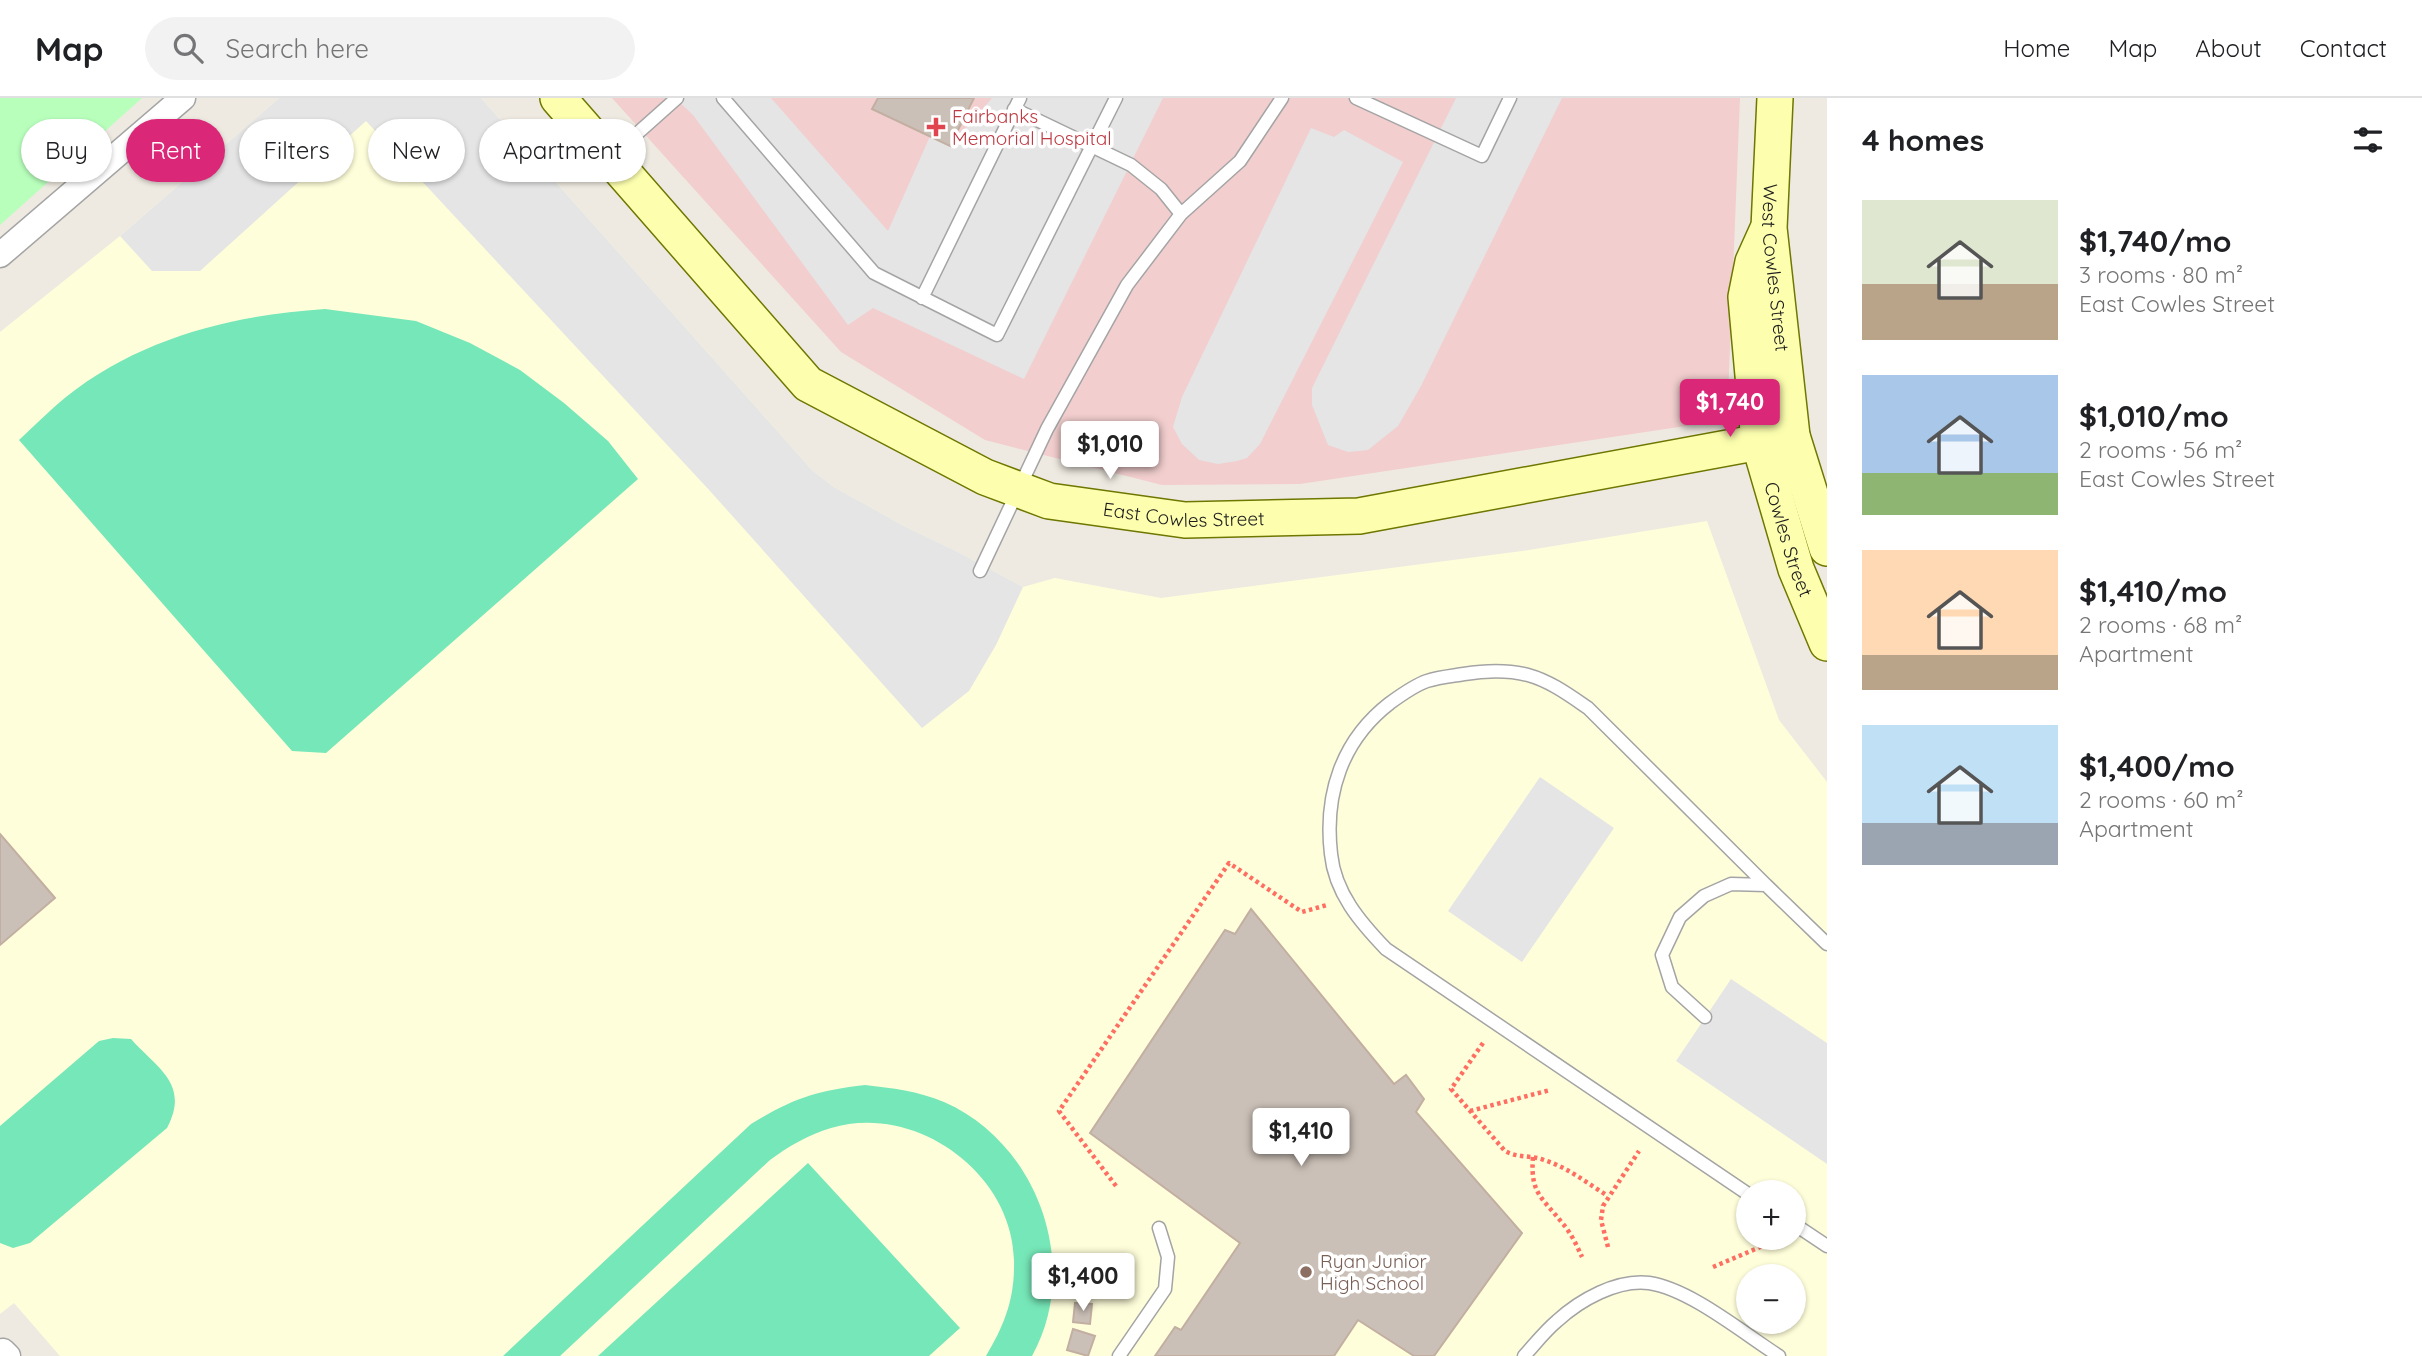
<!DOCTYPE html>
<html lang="en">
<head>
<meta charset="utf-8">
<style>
	:root { --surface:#fff; --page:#f2f2f2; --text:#202124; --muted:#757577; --line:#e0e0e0; --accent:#db2777 }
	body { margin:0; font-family:Quicksand,sans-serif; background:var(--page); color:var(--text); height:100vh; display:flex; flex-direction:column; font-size:26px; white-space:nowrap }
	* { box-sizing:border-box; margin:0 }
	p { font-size:23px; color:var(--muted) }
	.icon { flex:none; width:38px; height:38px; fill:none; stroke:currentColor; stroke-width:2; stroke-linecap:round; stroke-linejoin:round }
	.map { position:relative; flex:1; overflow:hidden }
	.sheet { display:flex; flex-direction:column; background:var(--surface); width:595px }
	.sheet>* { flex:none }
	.banner { position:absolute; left:21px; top:21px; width:665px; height:63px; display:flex; gap:14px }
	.fabs { position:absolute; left:1736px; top:1082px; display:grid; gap:14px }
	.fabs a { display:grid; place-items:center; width:70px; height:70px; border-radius:50%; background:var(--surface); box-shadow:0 2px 5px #0004; font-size:35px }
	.price { position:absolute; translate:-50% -60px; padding:0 16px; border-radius:7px; background:#fff; color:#222; font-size:23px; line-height:46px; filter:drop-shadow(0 2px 4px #0008) }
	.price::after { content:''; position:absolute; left:50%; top:42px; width:21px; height:16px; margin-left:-10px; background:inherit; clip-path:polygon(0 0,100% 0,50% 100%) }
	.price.active { background:var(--accent); color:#fff }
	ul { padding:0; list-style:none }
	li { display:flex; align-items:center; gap:21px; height:175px; padding:0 35px }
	li span { display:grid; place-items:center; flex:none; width:196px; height:140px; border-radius:0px; color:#555 }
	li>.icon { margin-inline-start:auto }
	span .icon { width:84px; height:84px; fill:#fffc; stroke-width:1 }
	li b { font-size:30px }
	h2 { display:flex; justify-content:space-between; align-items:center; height:84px; padding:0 35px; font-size:30px }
	.pill { padding:0 24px; border-radius:32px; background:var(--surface); box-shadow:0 2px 5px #0004; font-size:24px; line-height:63px }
	.pill.active { background:var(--accent); color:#fff }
	header { display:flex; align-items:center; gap:42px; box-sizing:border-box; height:98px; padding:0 35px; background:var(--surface); border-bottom:2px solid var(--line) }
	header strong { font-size:33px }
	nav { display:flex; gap:38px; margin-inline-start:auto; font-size:24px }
	.search { width:490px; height:63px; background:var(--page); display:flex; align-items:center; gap:18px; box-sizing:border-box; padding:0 24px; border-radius:38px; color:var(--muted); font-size:26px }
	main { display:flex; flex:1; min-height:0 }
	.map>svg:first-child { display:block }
	.commercial { fill:#f2cece }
	.education { fill:#fffeda; fill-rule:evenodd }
	.park { fill:#b8ffbc }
	.pitch { fill:#76e7b8 }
	.parking { fill:#e5e5e5 }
	.building { fill:#cbc0b7; stroke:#c2afa2; stroke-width:2 }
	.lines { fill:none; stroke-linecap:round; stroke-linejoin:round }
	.lane-casing { stroke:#a4a4a4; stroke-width:15 }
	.street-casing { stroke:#a4a4a4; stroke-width:27 }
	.secondary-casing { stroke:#6e7700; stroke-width:38 }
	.path { stroke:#ff6e62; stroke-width:4.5; stroke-dasharray:3.5 3.5; stroke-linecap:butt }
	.lane { stroke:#fff; stroke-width:12 }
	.street { stroke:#fff; stroke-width:24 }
	.secondary { stroke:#fdffaf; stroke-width:35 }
	.health-dot { fill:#e0444e; stroke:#fff; stroke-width:2.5 }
	.education-dot { fill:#8d6e63; stroke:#fff; stroke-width:2.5 }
	.labels { text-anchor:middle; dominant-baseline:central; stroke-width:7; stroke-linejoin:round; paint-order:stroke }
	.health-label { font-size:19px; fill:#be3a42; stroke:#fff; text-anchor:start }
	.street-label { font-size:19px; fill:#1d1d1d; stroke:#fff }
	.education-label { font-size:19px; fill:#785e54; stroke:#fff; text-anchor:start }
</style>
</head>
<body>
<header>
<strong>Map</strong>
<div class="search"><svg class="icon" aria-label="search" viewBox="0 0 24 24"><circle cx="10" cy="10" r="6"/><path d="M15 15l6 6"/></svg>Search here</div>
<nav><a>Home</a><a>Map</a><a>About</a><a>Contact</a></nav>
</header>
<main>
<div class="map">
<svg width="1827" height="1258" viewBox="0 0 1827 1258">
	<rect width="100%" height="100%" fill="#efeae1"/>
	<path class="commercial" d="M612 0H1740L1728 298 1699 326 1300 386 1162 387 985 342 841 254Z"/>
	<path class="education" d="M279 0H481L812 372 834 389 904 428 960 455 1023 489 1055 480 1161 500 1529 452 1707 423 1779 622 1827 684V1258H60L14 1205 0 1216V234L120 138ZM1748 1094H1794V1139H1748ZM1748 1178H1794V1223H1748Z"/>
	<path class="park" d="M0 0H142L0 127Z"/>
	<path class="pitch" d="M325 211 416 223 470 245 520 272 564 305 608 343 638 381 326 655 292 653 19 342C34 328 50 312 66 299 140 240 233 217 325 211Z
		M113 940 131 941C158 971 190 986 167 1030L30 1145 13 1150 0 1145V1028L99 943Z
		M865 987C892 990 918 993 944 1004 1038 1045 1082 1168 1032 1258H986C1005 1226 1015 1200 1014 1162 1012 1074 915 1005 831 1030 808 1037 789 1048 770 1062L560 1258H503L751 1026C794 1000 815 993 865 987Z
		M808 1065 960 1230 929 1258H598Z"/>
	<path class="parking" d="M279 0H481L812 372 834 389 904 428 960 455 1023 489 996 547 969 593 922 630 710 393 366 23 200 173H152L120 138Z
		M675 0H771L888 133 931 36 952 46 992 0H1163L1024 281 873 210 848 227 693 17Z
		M1456 0H1562L1421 288 1398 328 1368 352 1348 354 1328 347 1312 307V290Z
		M1311 30 1334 39 1344 32 1403 64 1260 346 1247 360 1237 363 1218 366 1199 362 1182 346 1173 329 1182 299Z
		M1540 679 1614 730 1522 864 1448 813Z
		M1731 881 1827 945V1066L1676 963Z"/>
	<path class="building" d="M878 0H974L950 48 872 11Z
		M0 736 55 800 0 847Z
		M1251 811 1394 986 1406 977 1424 1001 1416 1014 1522 1135 1434 1258H1414L1358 1222 1334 1258H1155L1175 1229 1181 1232 1240 1145 1090 1035 1225 832 1235 836Z
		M1075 1205 1092 1206 1090 1226 1073 1224Z
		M1073 1231 1095 1238 1088 1258 1067 1252Z"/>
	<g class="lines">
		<g class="lane-casing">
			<path id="lane" d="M723 0 874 175 997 237 1116 0
				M1356 0 1482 58 1510 0
				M1014 11 1131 67 1161 91 1181 116
				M613 57 677 0
				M922 200 1020 0
				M980 473 1047 331 1127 187 1181 116 1240 63 1282 0
				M1705 919 1672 889 1662 857 1680 819 1704 798 1731 786 1766 787 1827 846
				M1748 1096 1386 851C1360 824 1335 795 1331 756 1324 696 1342 642 1390 605 1401 597 1415 587 1427 583 1439 579 1452 578 1464 576 1483 573 1508 572 1528 577 1550 583 1569 597 1588 610L1766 787
				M1794 1126 1827 1148
				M1119 1258 1165 1191 1168 1159 1159 1130
				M1524 1258C1535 1246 1545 1233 1557 1223 1580 1202 1617 1181 1649 1185 1690 1191 1743 1235 1779 1258"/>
		</g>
		<g class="street-casing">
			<path id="street" d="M0 157 183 0
				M0 1255 3 1253 8 1258"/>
		</g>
		<g class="secondary-casing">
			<g id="secondary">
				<path id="s1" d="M558 0 808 286 985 379 1049 403 1185 422 1359 418 1792 338"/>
				<path id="s2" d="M1775 0 1769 130 1792 338 1827 450"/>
				<path id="s3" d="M1767 133 1753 164 1746 199 1759 344 1796 471 1827 545"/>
			</g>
		</g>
		<path class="path" d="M1483 945 1451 991 1505 1053C1517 1060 1531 1057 1544 1062 1567 1069 1587 1085 1608 1098
			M1470 1013 1550 992
			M1533 1059C1530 1096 1542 1099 1563 1126 1571 1135 1577 1148 1582 1159
			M1116 1088 1059 1013 1229 765 1302 814 1327 807
			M1608 1149 1601 1122 1603 1108 1639 1053
			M1713 1169 1772 1144"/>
		<use href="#lane" class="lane"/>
		<use href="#street" class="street"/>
		<use href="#secondary" class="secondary"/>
	</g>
	<path class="health-dot" d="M932.5 18.5h7v7h7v7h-7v7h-7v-7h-7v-7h7z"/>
	<circle class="education-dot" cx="1306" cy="1174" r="7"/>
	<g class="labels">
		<g class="health-label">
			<text x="952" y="18">Fairbanks<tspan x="952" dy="22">Memorial Hospital</tspan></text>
		</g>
		<g class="street-label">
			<text stroke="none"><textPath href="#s2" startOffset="170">West Cowles Street</textPath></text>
			<text stroke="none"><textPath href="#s1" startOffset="784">East Cowles Street</textPath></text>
			<text stroke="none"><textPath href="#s3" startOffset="317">Cowles Street</textPath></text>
		</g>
		<g class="education-label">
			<text x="1320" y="1163">Ryan Junior<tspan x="1320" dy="22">High School</tspan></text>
		</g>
	</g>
</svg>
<div class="fabs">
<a>+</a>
<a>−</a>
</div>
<b class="price active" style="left:1730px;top:341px">$1,740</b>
<b class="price" style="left:1110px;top:383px">$1,010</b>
<b class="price" style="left:1301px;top:1070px">$1,410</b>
<b class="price" style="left:1083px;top:1215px">$1,400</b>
<div class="banner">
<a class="pill">Buy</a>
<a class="pill active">Rent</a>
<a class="pill">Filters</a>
<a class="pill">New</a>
<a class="pill">Apartment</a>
</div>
</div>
<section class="sheet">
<h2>4 homes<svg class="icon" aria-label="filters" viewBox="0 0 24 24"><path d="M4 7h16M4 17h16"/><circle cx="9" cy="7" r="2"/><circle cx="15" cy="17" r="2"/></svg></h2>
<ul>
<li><span style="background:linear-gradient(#dfe7d0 60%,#b9a48a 0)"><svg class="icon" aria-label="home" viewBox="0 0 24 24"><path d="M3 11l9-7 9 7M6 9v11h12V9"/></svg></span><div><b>$1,740/mo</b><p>3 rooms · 80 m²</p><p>East Cowles Street</p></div></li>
<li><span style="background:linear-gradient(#a9c7e8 70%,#8fb573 0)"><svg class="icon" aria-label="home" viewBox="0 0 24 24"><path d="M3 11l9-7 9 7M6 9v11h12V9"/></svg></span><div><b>$1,010/mo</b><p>2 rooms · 56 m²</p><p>East Cowles Street</p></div></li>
<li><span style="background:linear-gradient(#ffd9b3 75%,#b9a48a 0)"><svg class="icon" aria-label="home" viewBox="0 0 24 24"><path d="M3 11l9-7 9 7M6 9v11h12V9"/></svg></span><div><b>$1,410/mo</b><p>2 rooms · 68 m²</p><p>Apartment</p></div></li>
<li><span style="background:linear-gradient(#bfe0f5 70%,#9aa5b1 0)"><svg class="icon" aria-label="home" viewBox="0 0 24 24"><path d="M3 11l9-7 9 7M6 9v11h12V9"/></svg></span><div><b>$1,400/mo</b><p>2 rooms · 60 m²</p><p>Apartment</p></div></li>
</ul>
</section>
</main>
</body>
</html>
